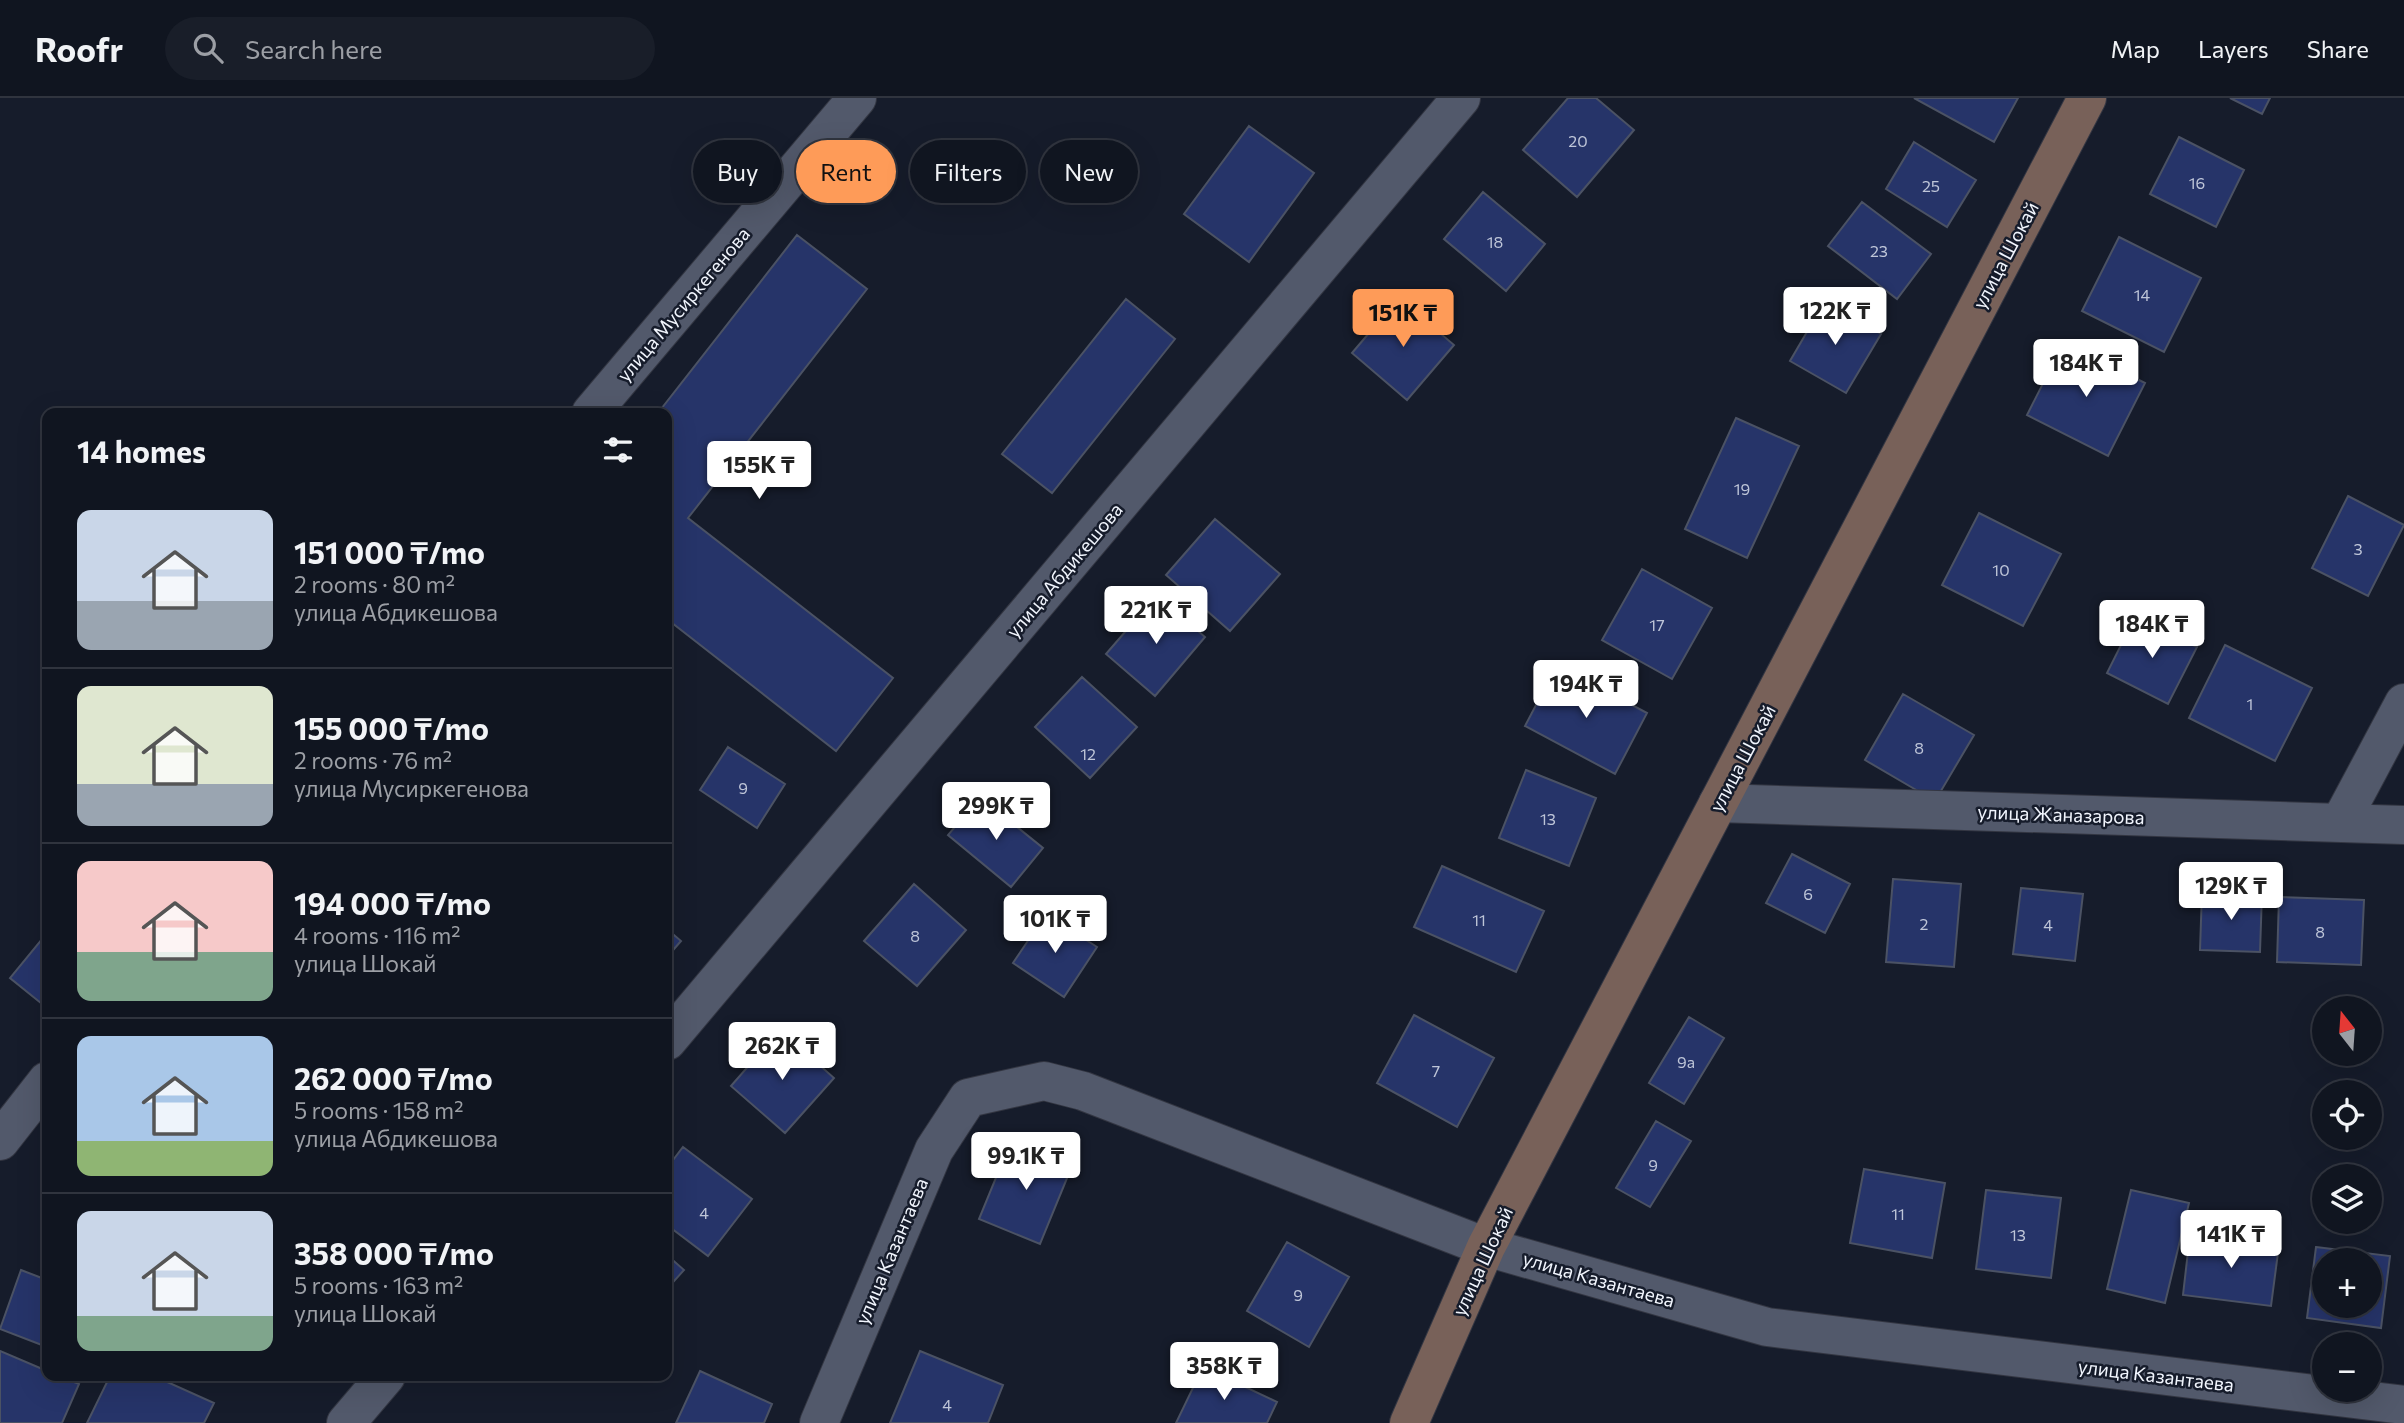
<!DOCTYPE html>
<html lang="en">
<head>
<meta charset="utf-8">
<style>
	:root { --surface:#101520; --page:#191e29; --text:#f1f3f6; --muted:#9c9fa5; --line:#30343e; --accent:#fe9b58 }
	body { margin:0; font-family:Commissioner,sans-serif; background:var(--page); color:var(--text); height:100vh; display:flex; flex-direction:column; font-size:26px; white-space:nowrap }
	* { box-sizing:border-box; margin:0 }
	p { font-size:23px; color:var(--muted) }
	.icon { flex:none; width:38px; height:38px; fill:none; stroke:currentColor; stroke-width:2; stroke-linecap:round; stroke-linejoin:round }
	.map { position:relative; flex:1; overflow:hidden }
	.sheet { position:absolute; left:42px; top:310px; width:630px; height:973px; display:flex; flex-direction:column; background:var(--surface); border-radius:14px; box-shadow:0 7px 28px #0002,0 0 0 2px var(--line) }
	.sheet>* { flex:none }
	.top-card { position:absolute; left:693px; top:42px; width:665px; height:63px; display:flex; gap:14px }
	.needle { width:46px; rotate:343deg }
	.buttons { position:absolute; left:2312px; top:898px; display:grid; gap:14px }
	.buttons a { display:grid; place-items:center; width:70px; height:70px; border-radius:50%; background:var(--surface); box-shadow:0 7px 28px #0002,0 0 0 2px var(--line); font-size:35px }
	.price { position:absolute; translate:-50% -60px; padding:0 16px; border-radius:7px; background:#fff; color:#222; font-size:23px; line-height:46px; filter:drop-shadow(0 2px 4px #0008) }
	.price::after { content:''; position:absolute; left:50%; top:42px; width:21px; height:16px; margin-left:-10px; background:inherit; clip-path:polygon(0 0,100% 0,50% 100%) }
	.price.selected { background:var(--accent); color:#111 }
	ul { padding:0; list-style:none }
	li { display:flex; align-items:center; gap:21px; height:175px; padding:0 35px }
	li+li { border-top:2px solid var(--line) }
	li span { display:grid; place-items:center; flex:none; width:196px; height:140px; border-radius:14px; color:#555 }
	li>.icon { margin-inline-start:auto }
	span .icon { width:84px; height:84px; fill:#fffc; stroke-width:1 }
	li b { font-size:30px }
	h2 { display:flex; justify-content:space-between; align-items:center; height:84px; padding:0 35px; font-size:30px }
	.chip { padding:0 24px; border-radius:32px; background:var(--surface); box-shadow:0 7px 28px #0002,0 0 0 2px var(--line); font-size:24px; line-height:63px }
	.chip.selected { background:var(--accent); color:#111 }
	header { display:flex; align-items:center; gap:42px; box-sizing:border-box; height:98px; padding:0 35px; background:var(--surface); border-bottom:2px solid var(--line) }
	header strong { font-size:33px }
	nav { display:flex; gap:38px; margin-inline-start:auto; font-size:24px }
	.search { width:490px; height:63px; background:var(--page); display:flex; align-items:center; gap:18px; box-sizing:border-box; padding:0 24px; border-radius:38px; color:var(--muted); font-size:26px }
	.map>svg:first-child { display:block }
	.building { fill:#263469; stroke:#4b5264; stroke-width:2; fill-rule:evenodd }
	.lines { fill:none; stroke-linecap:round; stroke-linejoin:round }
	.street-casing { stroke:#333642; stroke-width:40 }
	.secondary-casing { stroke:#333642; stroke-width:40 }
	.street { stroke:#52596b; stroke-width:38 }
	.secondary { stroke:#786159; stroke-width:38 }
	.labels { text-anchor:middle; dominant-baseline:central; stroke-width:5; stroke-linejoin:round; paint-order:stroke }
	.number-label { font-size:16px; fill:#bec5d8 }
	.street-label { font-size:19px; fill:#f1f5fd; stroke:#161c2b }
</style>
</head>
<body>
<header>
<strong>Roofr</strong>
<div class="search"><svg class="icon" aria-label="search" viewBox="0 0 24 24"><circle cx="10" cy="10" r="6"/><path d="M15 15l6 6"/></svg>Search here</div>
<nav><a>Map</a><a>Layers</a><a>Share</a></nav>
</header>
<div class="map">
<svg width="2404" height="1325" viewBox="0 0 2404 1325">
	<rect width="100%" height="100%" fill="#161c2b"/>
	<path class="building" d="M1568 0H1596L1634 32 1577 99 1523 52Z
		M1914 0H2018L1994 44Z
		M2230 0H2270L2262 16Z
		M1249 28 1314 75 1249 164 1184 116Z
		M2179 39 2244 72 2216 129 2150 96Z
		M1914 44 1976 82 1947 129 1886 91Z
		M1483 94 1545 146 1506 193 1444 141Z
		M1862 104 1931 156 1897 201 1828 148Z
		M797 137 867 191 688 420 893 580 836 653 667 521V315H658Z
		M2119 139 2201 180 2164 254 2082 213Z
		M1399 200 1454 247 1407 302 1352 255Z
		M1126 201 1175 241 1052 395 1002 356Z
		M1825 203 1881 236 1846 295 1790 263Z
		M2064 244 2145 285 2108 358 2027 317Z
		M1736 320 1799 348 1747 460 1685 431Z
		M2348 398 2404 427 2368 498 2312 470Z
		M1979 415 2061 456 2023 528 1942 487Z
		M1215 421 1280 476 1230 533 1166 477Z
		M1642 471 1712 510 1672 581 1602 542Z
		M1157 497 1205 539 1155 598 1106 556Z
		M2135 519 2197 549 2168 606 2107 575Z
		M2225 547 2312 590 2275 663 2189 620Z
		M1557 567 1647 615 1615 676 1525 628Z
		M1082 579 1137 629 1090 680 1035 629Z
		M1903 596 1974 637 1935 703 1865 662Z
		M728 649 785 686 757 730 700 692Z
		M1526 672 1596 700 1569 768 1499 740Z
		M980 699 1043 750 1011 789 948 737Z
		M1792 756 1850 786 1825 835 1766 805Z
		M1442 768 1544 813 1516 874 1414 829Z
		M1893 781 1961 786 1954 869 1886 864Z
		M914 786 966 832 917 888 864 843Z
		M2021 790 2083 796 2075 863 2013 856Z
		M2202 794 2262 795 2260 854 2200 852Z
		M2279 799 2364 802 2361 867 2277 864Z
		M1046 816 1097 849 1064 899 1013 865Z
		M667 831 681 843 667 859Z
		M47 835V910L10 880Z
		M1414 917 1494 960 1457 1029 1377 985Z
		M1689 919 1724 940 1684 1006 1649 985Z
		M780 932 834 980 785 1035 731 988Z
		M1656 1023 1691 1043 1650 1109 1616 1090Z
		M1011 1043 1072 1068 1040 1146 979 1121Z
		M683 1049 752 1101 708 1158 667 1127V1070Z
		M1864 1071 1945 1085 1932 1160 1850 1145Z
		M1986 1092 2061 1100 2051 1180 1976 1171Z
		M2131 1092 2189 1105 2165 1205 2107 1191Z
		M2190 1136 2279 1147 2271 1208 2183 1197Z
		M1287 1144 1349 1179 1309 1249 1247 1213Z
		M2316 1149 2390 1158 2381 1230 2307 1220ZM2324 1162H2370V1208H2324Z
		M667 1157 684 1172 667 1191Z
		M21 1172 47 1182V1249L0 1231Z
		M0 1253 47 1273V1278H59L79 1286 62 1325H0Z
		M920 1253 1003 1287 988 1325H890Z
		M1203 1269 1277 1304 1267 1325H1176Z
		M700 1273 772 1306 764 1325H676Z
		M110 1278H154L214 1305 204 1325H87Z"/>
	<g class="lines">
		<g class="street-casing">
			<path id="street" d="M591 315 857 0
				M1718 705 2404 727
				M2340 725 2404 605
				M667 943 1461 0
				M0 1043 47 983
				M346 1325 386 1278
				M819 1325 934 1052 968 1000 1044 983 1083 993 1486 1149 1767 1229 2404 1307"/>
		</g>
		<g class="secondary-casing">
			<path id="secondary" d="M1409 1325 1486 1149 2087 0"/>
		</g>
		<use href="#street" class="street"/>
		<use href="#secondary" class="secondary"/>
	</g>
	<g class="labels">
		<g class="number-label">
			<text x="1578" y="42">20</text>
			<text x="2197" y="84">16</text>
			<text x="1931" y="87">25</text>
			<text x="1495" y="143">18</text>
			<text x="1879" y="152">23</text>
			<text x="2142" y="196">14</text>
			<text x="1742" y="390">19</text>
			<text x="2358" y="450">3</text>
			<text x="2001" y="471">10</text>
			<text x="1657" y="526">17</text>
			<text x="2250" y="605">1</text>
			<text x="1919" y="649">8</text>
			<text x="1088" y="655">12</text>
			<text x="743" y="689">9</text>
			<text x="1548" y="720">13</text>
			<text x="1808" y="795">6</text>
			<text x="1479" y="821">11</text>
			<text x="1924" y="825">2</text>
			<text x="2048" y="826">4</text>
			<text x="2320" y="833">8</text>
			<text x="915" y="837">8</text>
			<text x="1686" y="963">9а</text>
			<text x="1436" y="972">7</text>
			<text x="1653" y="1066">9</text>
			<text x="704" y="1114">4</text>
			<text x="1898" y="1115">11</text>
			<text x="2018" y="1136">13</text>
			<text x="1298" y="1196">9</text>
			<text x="947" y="1306">4</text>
		</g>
		<g class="street-label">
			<text transform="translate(2005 157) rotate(-62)">улица Шокай</text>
			<text transform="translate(683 206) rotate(-50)">улица Мусиркегенова</text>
			<text transform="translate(1064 472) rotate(-50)">улица Абдикешова</text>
			<text transform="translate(1742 660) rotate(-62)">улица Шокай</text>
			<text transform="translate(2061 716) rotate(2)">улица Жаназарова</text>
			<text transform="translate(891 1153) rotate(-67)">улица Казантаева</text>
			<text transform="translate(1482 1163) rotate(-65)">улица Шокай</text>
			<text transform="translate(1599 1181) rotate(16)">улица Казантаева</text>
			<text transform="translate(2156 1277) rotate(7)">улица Казантаева</text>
		</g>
	</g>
</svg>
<div class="buttons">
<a><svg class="needle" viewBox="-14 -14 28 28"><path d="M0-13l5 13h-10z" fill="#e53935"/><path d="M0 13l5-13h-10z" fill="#9c9fa5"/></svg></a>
<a><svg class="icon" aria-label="locate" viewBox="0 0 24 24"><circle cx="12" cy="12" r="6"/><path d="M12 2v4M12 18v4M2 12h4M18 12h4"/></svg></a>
<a><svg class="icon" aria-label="layers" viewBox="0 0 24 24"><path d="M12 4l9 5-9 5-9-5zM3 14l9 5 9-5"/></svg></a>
<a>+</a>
<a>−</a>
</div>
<b class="price" style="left:1835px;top:249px">122K ₸</b>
<b class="price selected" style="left:1403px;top:251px">151K ₸</b>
<b class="price" style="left:2086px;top:301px">184K ₸</b>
<b class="price" style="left:759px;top:403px">155K ₸</b>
<b class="price" style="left:1156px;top:548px">221K ₸</b>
<b class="price" style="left:2152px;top:562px">184K ₸</b>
<b class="price" style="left:1586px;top:622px">194K ₸</b>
<b class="price" style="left:996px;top:744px">299K ₸</b>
<b class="price" style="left:2231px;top:824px">129K ₸</b>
<b class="price" style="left:1055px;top:857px">101K ₸</b>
<b class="price" style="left:782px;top:984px">262K ₸</b>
<b class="price" style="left:1026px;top:1094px">99.1K ₸</b>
<b class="price" style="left:2231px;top:1172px">141K ₸</b>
<b class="price" style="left:1224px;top:1304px">358K ₸</b>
<div class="top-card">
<a class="chip">Buy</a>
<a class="chip selected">Rent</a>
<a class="chip">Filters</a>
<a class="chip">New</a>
</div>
<section class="sheet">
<h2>14 homes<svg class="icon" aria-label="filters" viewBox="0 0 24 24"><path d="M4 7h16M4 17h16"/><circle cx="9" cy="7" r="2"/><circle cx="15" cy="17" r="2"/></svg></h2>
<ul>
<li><span style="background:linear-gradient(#c9d6e8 65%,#9aa5b1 0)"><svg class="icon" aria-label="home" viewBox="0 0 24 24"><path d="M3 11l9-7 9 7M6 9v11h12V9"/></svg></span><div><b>151 000 ₸/mo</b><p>2 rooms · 80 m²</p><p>улица Абдикешова</p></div></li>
<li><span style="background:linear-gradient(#dfe7d0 70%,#9aa5b1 0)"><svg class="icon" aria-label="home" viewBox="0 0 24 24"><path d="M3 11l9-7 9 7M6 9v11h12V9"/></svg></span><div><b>155 000 ₸/mo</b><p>2 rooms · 76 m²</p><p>улица Мусиркегенова</p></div></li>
<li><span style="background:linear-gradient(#f6c9c9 65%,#7fa58c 0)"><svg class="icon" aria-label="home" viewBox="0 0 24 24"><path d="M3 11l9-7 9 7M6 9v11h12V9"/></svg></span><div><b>194 000 ₸/mo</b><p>4 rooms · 116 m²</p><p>улица Шокай</p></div></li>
<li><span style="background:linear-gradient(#a9c7e8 75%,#8fb573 0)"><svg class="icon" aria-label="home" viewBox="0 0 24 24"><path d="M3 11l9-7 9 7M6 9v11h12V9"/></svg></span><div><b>262 000 ₸/mo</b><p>5 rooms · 158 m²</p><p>улица Абдикешова</p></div></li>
<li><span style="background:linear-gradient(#c9d6e8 75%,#7fa58c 0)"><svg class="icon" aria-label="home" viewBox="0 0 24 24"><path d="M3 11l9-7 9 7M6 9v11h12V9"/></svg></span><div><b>358 000 ₸/mo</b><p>5 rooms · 163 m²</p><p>улица Шокай</p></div></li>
</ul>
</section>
</div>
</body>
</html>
